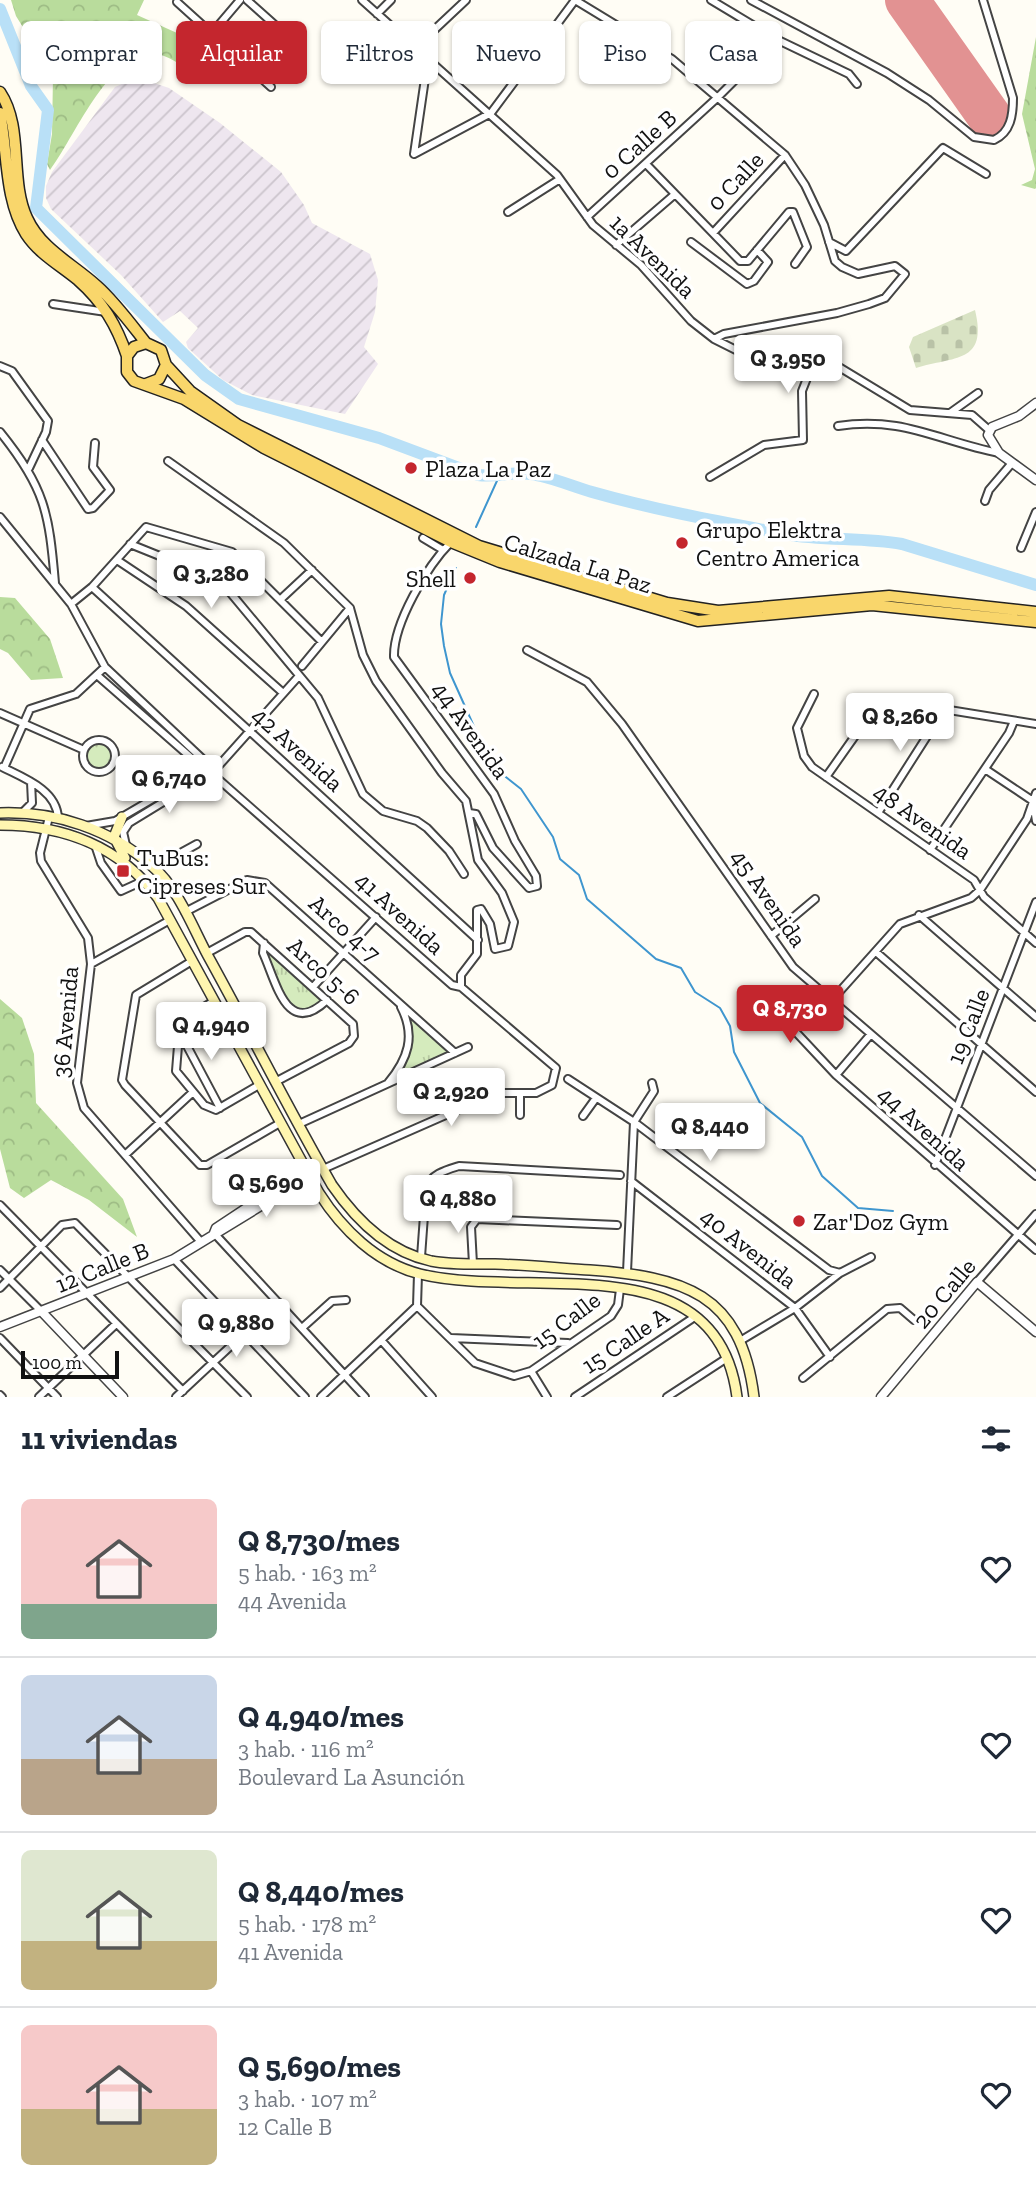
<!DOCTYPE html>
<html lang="es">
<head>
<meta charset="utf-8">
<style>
	:root { --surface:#fff; --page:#f2f2f3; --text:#1f2937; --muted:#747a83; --line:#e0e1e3; --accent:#c4262e }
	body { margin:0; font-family:"Zilla Slab",serif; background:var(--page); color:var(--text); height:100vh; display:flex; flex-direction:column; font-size:26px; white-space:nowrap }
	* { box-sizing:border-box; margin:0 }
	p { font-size:23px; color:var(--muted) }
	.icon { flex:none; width:38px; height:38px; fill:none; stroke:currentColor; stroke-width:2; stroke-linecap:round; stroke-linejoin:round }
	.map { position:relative; height:1397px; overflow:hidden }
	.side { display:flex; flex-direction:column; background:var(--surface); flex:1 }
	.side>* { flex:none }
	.guide { position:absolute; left:21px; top:21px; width:994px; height:63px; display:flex; gap:14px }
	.scale { position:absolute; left:21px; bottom:18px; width:98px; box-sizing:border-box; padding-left:7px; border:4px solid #111; border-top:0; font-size:19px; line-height:24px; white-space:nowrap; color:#111; -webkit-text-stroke:5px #fff; paint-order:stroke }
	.price { position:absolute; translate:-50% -60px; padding:0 16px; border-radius:7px; background:#fff; color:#222; font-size:23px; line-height:46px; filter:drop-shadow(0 2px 4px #0008) }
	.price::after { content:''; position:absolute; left:50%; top:42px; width:21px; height:16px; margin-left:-10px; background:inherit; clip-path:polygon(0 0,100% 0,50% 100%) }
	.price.on { background:var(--accent); color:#fff }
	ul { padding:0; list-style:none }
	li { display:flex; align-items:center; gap:21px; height:175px; padding:0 21px }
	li+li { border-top:2px solid var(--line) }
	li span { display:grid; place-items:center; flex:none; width:196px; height:140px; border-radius:10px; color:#555 }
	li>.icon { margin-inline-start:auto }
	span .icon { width:84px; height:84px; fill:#fffc; stroke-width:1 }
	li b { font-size:30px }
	h2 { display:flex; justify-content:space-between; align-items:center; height:84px; padding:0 21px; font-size:30px }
	.chip { padding:0 24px; border-radius:10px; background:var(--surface); box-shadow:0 2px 5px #0004; font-size:24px; line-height:63px }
	.chip.on { background:var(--accent); color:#fff }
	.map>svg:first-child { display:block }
	.industrial { fill:url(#industrial-furrows) }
	.forest { fill:url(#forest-crowns) }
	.cemetery { fill:url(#cemetery-stones) }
	.park { fill:url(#park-tufts) }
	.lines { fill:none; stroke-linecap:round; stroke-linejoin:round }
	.stream { stroke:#3f96cf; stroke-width:2 }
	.river { stroke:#b9e0f7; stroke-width:12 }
	.runway { stroke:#e29292; stroke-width:44 }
	.minor-casing { stroke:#444; stroke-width:10 }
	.tertiary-casing { stroke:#444; stroke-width:11 }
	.secondary-casing { stroke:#333; stroke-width:12 }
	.primary-casing { stroke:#222; stroke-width:13 }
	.minor { stroke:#fff; stroke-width:6 }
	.tertiary { stroke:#fff; stroke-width:8 }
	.secondary { stroke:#fff6b0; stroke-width:9 }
	.primary { stroke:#f9d66b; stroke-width:10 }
	.poi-dot { fill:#c4262e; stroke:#fff; stroke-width:2.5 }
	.labels { text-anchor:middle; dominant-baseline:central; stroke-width:7; stroke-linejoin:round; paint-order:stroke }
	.street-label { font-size:24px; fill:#111; stroke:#fff }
	.poi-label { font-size:24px; fill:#111; stroke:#fff; text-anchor:start }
</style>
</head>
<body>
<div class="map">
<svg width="1036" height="1397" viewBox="0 0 1036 1397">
	<defs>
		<pattern id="industrial-furrows" width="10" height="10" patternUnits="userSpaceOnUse" patternTransform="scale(1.75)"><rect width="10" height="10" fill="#eee6ef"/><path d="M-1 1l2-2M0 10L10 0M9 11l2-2" fill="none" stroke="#cbc4cc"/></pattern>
		<pattern id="forest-crowns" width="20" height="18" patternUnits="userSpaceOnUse" patternTransform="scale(1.75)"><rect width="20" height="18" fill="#b9dc9c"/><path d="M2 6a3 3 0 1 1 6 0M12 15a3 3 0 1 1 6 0" fill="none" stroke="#9ebc85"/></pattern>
		<pattern id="cemetery-stones" width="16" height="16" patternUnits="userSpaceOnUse" patternTransform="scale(1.75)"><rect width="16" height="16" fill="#d9e3c4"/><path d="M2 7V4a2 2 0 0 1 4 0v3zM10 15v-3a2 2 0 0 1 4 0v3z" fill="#b9c2a7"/></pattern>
		<pattern id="park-tufts" width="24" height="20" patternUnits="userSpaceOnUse" patternTransform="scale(1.75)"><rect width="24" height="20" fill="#d5ebbd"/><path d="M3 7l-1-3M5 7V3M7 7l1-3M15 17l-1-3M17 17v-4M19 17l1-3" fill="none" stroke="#b6c8a1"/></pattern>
	</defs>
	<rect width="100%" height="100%" fill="#fffdf5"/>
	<path class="industrial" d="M131 80H145L169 88 220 123 281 172 304 205 312 223 370 254 378 280 375 312 364 347 378 364 345 414 252 395 223 380 188 348 186 342 198 328 180 311 163 322 121 275 51 209 46 198V186L52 172 115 87Z"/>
	<path class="forest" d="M11 0H144L137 15 177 33 206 74 201 78C189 71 177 61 164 56 114 38 75 138 50 170L47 164 52 134 53 76 16 16Z
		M1036 37V188L1035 189 1021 185 1032 180 1035 169 1022 114Z
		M0 597 15 598 50 639 63 678 31 680 8 653 0 649Z
		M0 999 22 1018 34 1054 36 1103 123 1199 137 1237 89 1200 51 1180 24 1198 10 1188 0 1149Z"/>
	<path class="cemetery" d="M975 310C988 364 954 356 916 368L909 347 913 337Z"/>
	<path class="park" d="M85 756a13 13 0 1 1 26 0a13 13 0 1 1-26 0Z
		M266 948 324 999 309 1012 290 1007 265 952Z
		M408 1012 451 1053 394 1078C414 1059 414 1037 408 1012Z"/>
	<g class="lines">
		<path class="stream" d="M476 527 501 472
			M456 568 444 595 441 624 444 646 450 673 485 751 502 774 521 789 553 837 560 859 579 875 587 899 656 959 681 968 695 992 720 1008 730 1026 734 1052 760 1103 802 1137 822 1176 858 1208 893 1211"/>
		<path class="river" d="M0 9 31 86 48 110 36 208 205 375 239 399 379 438 478 475C500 478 515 469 541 476 558 480 575 487 592 492 655 510 721 522 785 534 824 541 863 537 902 544L1036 585"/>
		<path class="runway" d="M907 0 989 116"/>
		<g class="minor-casing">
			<path id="minor" d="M247 0 285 34
				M362 0 557 175 593 225 641 265 691 321 714 339 748 356 766 361 839 367 910 410 972 415 989 430
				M575 0 672 59 785 155 805 185 824 225 835 261 842 267 858 274 895 266 905 274 885 298 869 304 837 313 724 334 714 339
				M711 0 776 39 849 74 857 84
				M751 0 887 73 929 100 974 137 994 140C1011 132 1013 115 1013 98L983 0
				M177 2 271 87
				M377 14 391 0
				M212 33 240 0
				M416 47 466 0
				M414 154 491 113 575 0
				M414 154 428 58
				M646 164 740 261H748L789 212H793L807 247 795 264
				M508 212 560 179
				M587 217 717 98 776 39
				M713 233 785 155
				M691 242 747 284 754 281 768 262 757 250
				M829 242 846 251 943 148 986 174
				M616 245 674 195
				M53 304 106 312
				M0 366 12 371 48 421 46 432 29 468
				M950 413 978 393
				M838 426C903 416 938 441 999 453
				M0 432C45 488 49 512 55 583
				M42 440 88 509 93 508 110 490 93 467 95 443
				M168 461 284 543 350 608 363 655 376 681 442 773 466 801 478 860 502 893 514 922 508 946 495 949 490 924 481 909 477 910V954L461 975V987
				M710 477 764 445 803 440 802 391 813 363
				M985 501 989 490 1012 463
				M0 517 71 604 105 667 210 766 217 778 452 985 461 987 556 1068 552 1085 536 1093H496L323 1169
				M423 538 443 550
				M451 542C427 566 393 624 394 657L494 794 515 841 536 876 537 886 529 888 493 848 476 814 469 813
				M130 544 197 571 224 585 318 698 363 794 383 811 417 821 427 828 449 851 464 874
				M1021 548 1036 512
				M117 560 186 606 282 692
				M92 587 478 940
				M282 598 312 570
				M71 604 92 587 146 527 232 552 322 642
				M527 650 587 682 622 724 793 967 1036 1176
				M302 666 350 608
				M98 676 212 776
				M814 694 797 728 804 756 812 767 974 880 984 897 1036 943
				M0 713 84 750
				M83 756a16 16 0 1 1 32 0a16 16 0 1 1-32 0Z
				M2 767C24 778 57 790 58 818
				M4 768 30 709 76 694 105 667
				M985 769 1033 801 1036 821
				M826 777 881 699 1036 724
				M22 813 32 803 31 782
				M878 813 945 708
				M49 817 40 853 41 861 88 938 91 964 77 1083 84 1108 201 1242
				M86 826 115 821 204 769
				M95 845 101 863 121 891 145 880
				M126 845 123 832 129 823 214 771 298 677
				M930 850 1009 733 1014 721
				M155 867 197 844
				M185 912 247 880 265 883 455 1053
				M919 915 1036 1017
				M771 936 815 899
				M264 943 263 953C277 984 287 1038 327 1000
				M876 952 1036 1092
				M207 953 245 932H251L353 1024 354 1036 349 1043 277 1081
				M192 961 136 995 122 1080 125 1085 200 1165H207L280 1123
				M91 964 170 920
				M313 987 376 917
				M763 997 836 1075 1036 1250
				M832 1000 900 924 971 898 980 890 1027 819 1036 793
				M214 1001 180 1021 176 1071 204 1105 216 1110 259 1085
				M178 1029 220 1108
				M836 1075 871 1034
				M568 1079 634 1122 829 1270 840 1273
				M388 1083C408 1059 416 1036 401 1007
				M520 1115V1093
				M583 1116 596 1098
				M299 1124 468 1047
				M125 1155 193 1092
				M935 1165 1036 902
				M631 1181 795 1308 830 1357
				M0 1205 183 1391
				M214 1233 365 1397
				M421 1257 426 1188C431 1174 446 1170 459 1166L620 1175
				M174 1259 305 1397
				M473 1264 471 1227 477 1219 617 1225
				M0 1270 42 1312
				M627 1272 634 1122 654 1091 652 1083
				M977 1282 1036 1214
				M0 1288 62 1225 75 1223 247 1397
				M417 1306 475 1363 514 1376 531 1371 611 1316 618 1305 620 1289
				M302 1328 332 1301 346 1300
				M0 1338 57 1397
				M451 1338 568 1343
				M381 1340 432 1397
				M740 1341 795 1308 840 1273 871 1257
				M531 1371 547 1397
				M803 1378 887 1309 900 1308 914 1320
				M0 1395 2 1397
				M39 1397 116 1324
				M176 1397 278 1302
				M321 1397 417 1306 418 1274
				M575 1397 696 1316
				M667 1397 727 1358"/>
		</g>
		<g class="tertiary-casing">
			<path id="tertiary" d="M1036 403 1019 416 992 427 988 435 999 453 1036 480
				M214 1233 216 1228 305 1169
				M42 1312 123 1397
				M0 1327 174 1259 310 1176
				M881 1397 977 1282 1036 1332"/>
		</g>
		<g class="secondary-casing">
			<path id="secondary" d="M0 813C56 811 110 829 152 866 178 888 192 926 208 956 250 1032 289 1110 332 1185 356 1220 389 1252 431 1261 452 1265 474 1264 495 1264 527 1265 559 1268 590 1270 683 1277 741 1292 754 1397
				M122 817 114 837 125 858
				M0 825C63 825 120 846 158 898L319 1193C342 1229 376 1263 420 1274 529 1301 717 1240 737 1397"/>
		</g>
		<g class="primary-casing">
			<path id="primary" d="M0 92C24 128 9 179 27 218 41 249 73 264 97 286 115 302 131 324 146 343
				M0 113C8 152 4 199 26 234 39 254 60 265 78 280 103 302 117 326 127 356
				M166 365 190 391 238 425 479 546 667 603 718 611 889 596 1036 612
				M146 384 159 379 166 365 161 350 146 343 134 347 127 356V372L134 381 184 399 264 448 451 542 500 562 698 621 872 605 1036 622"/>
		</g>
		<use href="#minor" class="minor"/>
		<use href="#tertiary" class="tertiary"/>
		<use href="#secondary" class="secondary"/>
		<use href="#primary" class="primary"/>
	</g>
	<g class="poi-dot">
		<circle cx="411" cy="468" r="7"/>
		<circle cx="682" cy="543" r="7"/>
		<circle cx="470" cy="578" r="7"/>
		<rect x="116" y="864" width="14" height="14" rx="3.5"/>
		<circle cx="799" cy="1221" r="7"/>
	</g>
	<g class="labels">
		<g class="street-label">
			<text transform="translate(639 144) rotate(-42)">0 Calle B</text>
			<text transform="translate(735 181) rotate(-47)">0 Calle</text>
			<text transform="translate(653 256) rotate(44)">1a Avenida</text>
			<text transform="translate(578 563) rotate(17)">Calzada La Paz</text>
			<text transform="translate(471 730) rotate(54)">44 Avenida</text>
			<text transform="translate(298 749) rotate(42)">42 Avenida</text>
			<text transform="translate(923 821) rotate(35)">48 Avenida</text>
			<text transform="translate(769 898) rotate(55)">45 Avenida</text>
			<text transform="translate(400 913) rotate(42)">41 Avenida</text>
			<text transform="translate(345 928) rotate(42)">Arco 4-7</text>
			<text transform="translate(324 971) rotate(42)">Arco 5-6</text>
			<text transform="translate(65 1022) rotate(-85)">36 Avenida</text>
			<text transform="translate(968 1026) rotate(-69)">19 Calle</text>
			<text transform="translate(924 1128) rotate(42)">44 Avenida</text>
			<text transform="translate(749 1248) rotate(38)">40 Avenida</text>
			<text transform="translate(102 1267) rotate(-22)">12 Calle B</text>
			<text transform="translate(944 1293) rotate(-50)">20 Calle</text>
			<text transform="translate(566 1320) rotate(-37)">15 Calle</text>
			<text transform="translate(625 1340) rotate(-34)">15 Calle A</text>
		</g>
		<g class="poi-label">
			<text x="425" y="468">Plaza La Paz</text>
			<text x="696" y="529">Grupo Elektra<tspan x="696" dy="28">Centro America</tspan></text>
			<text x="456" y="578" text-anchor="end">Shell</text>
			<text x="137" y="857">TuBus:<tspan x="137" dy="28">Cipreses Sur</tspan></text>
			<text x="813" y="1221">Zar'Doz Gym</text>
		</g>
	</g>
</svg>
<div class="scale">100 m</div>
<b class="price" style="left:788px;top:395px">Q 3,950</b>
<b class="price" style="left:211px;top:610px">Q 3,280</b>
<b class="price" style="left:900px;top:753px">Q 8,260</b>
<b class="price" style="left:169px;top:815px">Q 6,740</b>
<b class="price on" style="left:790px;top:1045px">Q 8,730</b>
<b class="price" style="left:211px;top:1062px">Q 4,940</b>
<b class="price" style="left:451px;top:1128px">Q 2,920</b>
<b class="price" style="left:710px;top:1163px">Q 8,440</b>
<b class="price" style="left:266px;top:1219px">Q 5,690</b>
<b class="price" style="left:458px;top:1235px">Q 4,880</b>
<b class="price" style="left:236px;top:1359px">Q 9,880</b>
<div class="guide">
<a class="chip">Comprar</a>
<a class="chip on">Alquilar</a>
<a class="chip">Filtros</a>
<a class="chip">Nuevo</a>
<a class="chip">Piso</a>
<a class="chip">Casa</a>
</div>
</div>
<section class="side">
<h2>11 viviendas<svg class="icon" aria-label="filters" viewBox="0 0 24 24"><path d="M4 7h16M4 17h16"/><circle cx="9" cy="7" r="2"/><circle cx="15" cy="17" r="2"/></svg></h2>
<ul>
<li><span style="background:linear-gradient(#f6c9c9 75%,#7fa58c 0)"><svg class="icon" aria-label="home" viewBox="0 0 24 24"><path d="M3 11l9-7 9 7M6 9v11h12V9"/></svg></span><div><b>Q 8,730/mes</b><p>5 hab. · 163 m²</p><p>44 Avenida</p></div><svg class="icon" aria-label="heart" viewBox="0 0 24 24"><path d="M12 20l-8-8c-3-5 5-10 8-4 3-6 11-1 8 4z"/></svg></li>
<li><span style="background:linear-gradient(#c9d6e8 60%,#b9a48a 0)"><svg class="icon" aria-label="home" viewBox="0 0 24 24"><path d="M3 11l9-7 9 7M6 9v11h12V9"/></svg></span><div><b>Q 4,940/mes</b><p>3 hab. · 116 m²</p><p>Boulevard La Asunción</p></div><svg class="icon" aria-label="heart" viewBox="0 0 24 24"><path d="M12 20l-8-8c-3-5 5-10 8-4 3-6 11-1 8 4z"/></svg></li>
<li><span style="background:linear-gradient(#dfe7d0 65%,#c2b280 0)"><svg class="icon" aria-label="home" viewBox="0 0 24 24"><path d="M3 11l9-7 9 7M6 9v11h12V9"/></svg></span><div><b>Q 8,440/mes</b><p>5 hab. · 178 m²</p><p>41 Avenida</p></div><svg class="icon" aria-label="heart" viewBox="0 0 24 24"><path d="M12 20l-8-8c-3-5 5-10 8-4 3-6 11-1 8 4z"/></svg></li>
<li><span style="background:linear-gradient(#f6c9c9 60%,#c2b280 0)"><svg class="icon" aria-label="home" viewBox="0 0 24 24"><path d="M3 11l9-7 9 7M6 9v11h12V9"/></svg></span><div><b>Q 5,690/mes</b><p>3 hab. · 107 m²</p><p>12 Calle B</p></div><svg class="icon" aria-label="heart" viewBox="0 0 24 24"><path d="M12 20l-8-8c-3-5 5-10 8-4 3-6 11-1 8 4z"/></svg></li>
</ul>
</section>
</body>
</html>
